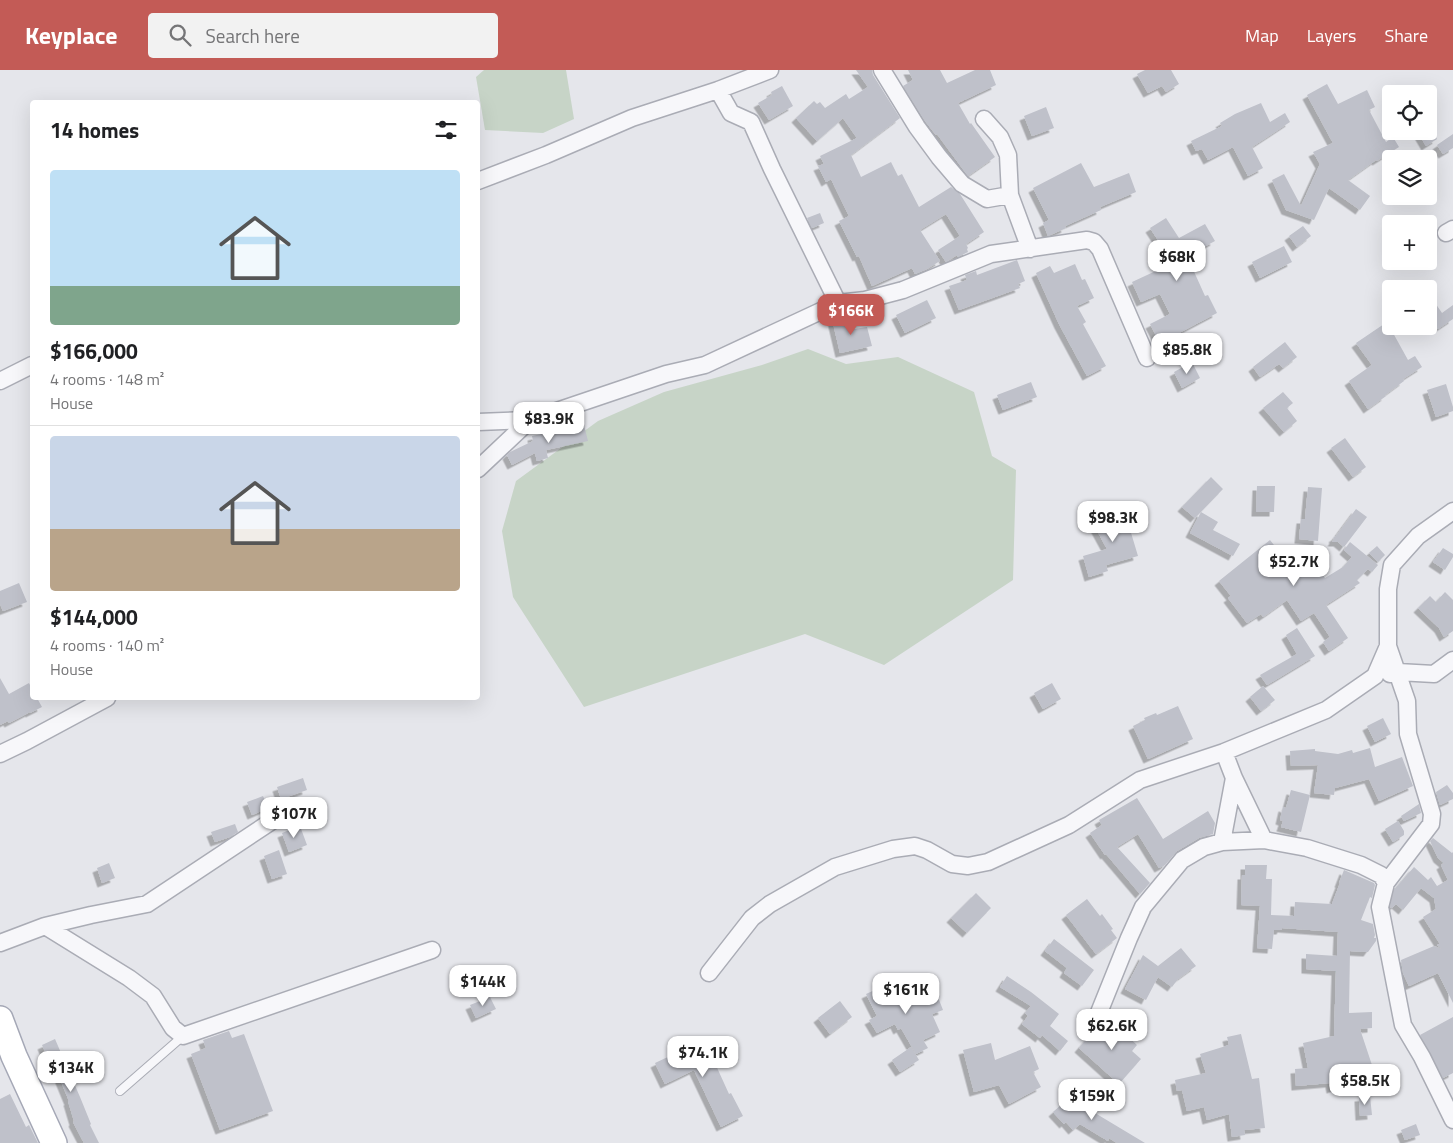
<!DOCTYPE html>
<html lang="en">
<head>
<meta charset="utf-8">
<style>
	:root { --surface:#fff; --page:#f2f2f2; --text:#202124; --muted:#757577; --line:#e0e0e0; --accent:#c35b56 }
	body { margin:0; font-family:"Titillium Web",sans-serif; background:var(--page); color:var(--text); height:100vh; display:flex; flex-direction:column; font-size:19px; white-space:nowrap }
	* { box-sizing:border-box; margin:0 }
	p { font-size:16px; color:var(--muted) }
	.icon { flex:none; width:28px; height:28px; fill:none; stroke:currentColor; stroke-width:2; stroke-linecap:round; stroke-linejoin:round }
	.map { position:relative; flex:1; overflow:hidden }
	.side { position:absolute; left:30px; top:30px; width:450px; height:600px; display:flex; flex-direction:column; background:var(--surface); border-radius:5px; box-shadow:0 5px 20px #0002 }
	.side>* { flex:none }
	.tools { position:absolute; left:1382px; top:15px; display:grid; gap:10px }
	.tools a { display:grid; place-items:center; width:55px; height:55px; border-radius:5px; background:var(--surface); box-shadow:0 5px 20px #0002; font-size:25px }
	.price { position:absolute; translate:-50% -42px; padding:0 11px; border-radius:10px; background:#fff; color:#222; font-size:16px; line-height:32px; filter:drop-shadow(0 1px 2px #0008) }
	.price::after { content:''; position:absolute; left:50%; top:30px; width:15px; height:11px; margin-left:-8px; background:inherit; clip-path:polygon(0 0,100% 0,50% 100%) }
	.price.selected { background:var(--accent); color:#fff }
	ul { padding:0; list-style:none }
	li { display:grid; align-content:center; gap:10px; height:265px; padding:0 20px }
	li+li { border-top:1px solid var(--line) }
	li span { display:grid; place-items:center; height:155px; border-radius:5px; color:#555 }
	li>.icon { margin-inline-start:auto }
	span .icon { width:90px; height:90px; fill:#fffc; stroke-width:1 }
	li b { font-size:21px }
	h2 { display:flex; justify-content:space-between; align-items:center; height:60px; padding:0 20px; font-size:21px }
	header { display:flex; align-items:center; gap:30px; box-sizing:border-box; height:70px; padding:0 25px; background:var(--accent); color:#fff }
	header strong { font-size:24px }
	nav { display:flex; gap:28px; margin-inline-start:auto; font-size:18px }
	.search { width:350px; height:45px; background:var(--page); display:flex; align-items:center; gap:12px; box-sizing:border-box; padding:0 18px; border-radius:5px; color:var(--muted); font-size:19px }
	.map>svg:first-child { display:block }
	.green { fill:#c7d4c7 }
	.building { fill:#bfc1ca; filter:url(#shadow) }
	.lines { fill:none; stroke-linecap:round; stroke-linejoin:round }
	.service-casing { stroke:#aaacb5; stroke-width:10 }
	.minor-casing { stroke:#aaacb5; stroke-width:19 }
	.primary-casing { stroke:#a5a8b6; stroke-width:28 }
	.service { stroke:#f7f7fa; stroke-width:8 }
	.minor { stroke:#f7f7fa; stroke-width:16 }
	.primary { stroke:#fff; stroke-width:25 }
</style>
</head>
<body>
<header>
<strong>Keyplace</strong>
<div class="search"><svg class="icon" aria-label="search" viewBox="0 0 24 24"><circle cx="10" cy="10" r="6"/><path d="M15 15l6 6"/></svg>Search here</div>
<nav><a>Map</a><a>Layers</a><a>Share</a></nav>
</header>
<div class="map">
<svg width="1453" height="1073" viewBox="0 0 1453 1073">
	<defs>
		<filter id="shadow"><feDropShadow dx="-4.5" dy="4.5" stdDeviation="0" flood-color="#0004"/></filter>
	</defs>
	<rect width="100%" height="100%" fill="#e5e6eb"/>
	<path class="green" d="M484 0H566L574 49 543 63 485 60 476 7Z
		M808 279 846 294 898 287 974 322 992 386 1016 400 1013 510 884 595 805 564 584 637 513 527 502 461 516 411 598 351 664 322 762 295Z"/>
	<path class="building" d="M856 0H872L873 5 900 48 851 85 861 107 891 92 898 106 902 104 919 137 951 117 960 124 984 162 966 174 968 178 967 179 968 182 958 187 957 185 946 192 938 180 960 166 946 144 920 160 940 191 927 199 915 204 912 198 872 216 859 186 857 187 839 151 849 146 831 109 826 112 818 96 824 94 820 86 857 68 843 48 817 71 796 48 814 31 817 34 820 32 825 38 846 24 849 29 868 17Z
		M908 0H940L947 13 975 0H990L996 15 958 33 970 54 971 53 995 87 968 106 937 64 936 65 925 51 903 16 913 10Z
		M1145 0H1171L1179 14 1166 22 1162 16 1148 23 1137 4Z
		M1327 14 1338 34 1367 20 1375 37 1369 40 1386 72 1393 67 1399 77 1377 91 1376 90 1348 110 1370 126 1360 140 1329 118 1314 150 1286 140 1272 110 1284 104 1301 136 1320 94 1313 82 1333 73 1307 25Z
		M782 16 793 36 769 50 758 33 772 25 771 22Z
		M1261 33 1270 52 1285 43 1290 52 1252 77 1263 98 1248 106 1233 77 1208 90 1202 79 1196 81 1191 71 1222 56 1220 53 1235 44Z
		M1046 37 1054 58 1032 66 1024 46Z
		M1430 57 1437 69 1426 76 1419 64 1423 61H1429Z
		M1453 64V78L1443 84 1437 75Z
		M1081 93 1094 117 1129 103 1136 122 1100 137 1101 140 1065 156 1066 158 1048 166 1043 153 1049 150 1033 118Z
		M820 143 824 153 812 158 807 148Z
		M1166 148 1179 168 1205 154 1215 171 1187 186 1205 226 1208 225 1217 243 1160 273 1150 254 1170 244 1160 224 1141 232 1132 212 1173 193 1150 158Z
		M1303 156 1311 166 1297 177 1289 166Z
		M1284 176 1292 192 1260 208 1252 192Z
		M1017 190 1025 211 1018 214 1020 218 959 240 949 216 967 210 965 205 976 201 977 205Z
		M1075 194 1082 210 1085 209 1094 228 1077 236 1086 252 1083 254 1106 296 1087 306 1059 254 1036 203 1050 196 1054 203Z
		M1429 224 1442 243 1453 235V249L1438 259 1429 246Z
		M927 230 936 248 905 263 896 245Z
		M845 247 848 260 867 257 872 276 840 283 832 249Z
		M1387 252 1408 290 1415 286 1422 297 1403 309 1404 311 1385 325 1386 326 1368 339 1349 311 1372 295 1356 273Z
		M1285 272 1297 287 1283 298 1279 294 1260 307 1253 297Z
		M1192 292 1200 308 1182 318 1174 302Z
		M1031 312 1037 327 1003 340 997 325Z
		M1446 314 1453 337V341L1436 347 1427 320Z
		M1283 322 1293 333 1287 338 1297 351 1284 362 1263 338Z
		M584 355 588 371 546 380 548 388 537 391 535 383 512 395 507 385 510 382 533 371 532 366Z
		M1345 368 1366 397 1353 407 1331 378Z
		M1211 407 1223 419 1195 448 1182 437Z
		M1257 416H1275L1274 442H1256Z
		M1308 417 1322 418 1318 471 1299 469 1301 449H1305Z
		M1133 438 1140 449 1129 456 1138 486 1106 495 1108 501 1089 507 1083 486 1107 479 1095 457 1115 444 1116 445 1126 439 1128 441Z
		M1356 439 1367 447 1344 477 1338 472H1332L1334 469 1333 468 1336 466Z
		M1201 442 1218 452 1213 460 1240 474 1233 486 1190 463Z
		M1270 470 1296 503 1297 494 1309 486 1325 508 1343 497 1352 487 1344 480 1350 472 1378 495 1372 502 1368 499 1357 510 1360 513 1326 535 1348 568 1329 581 1323 572 1330 567 1314 543 1301 551 1287 530 1263 547 1261 544 1247 553 1228 528 1231 526 1219 511Z
		M1377 476 1385 485 1378 492 1369 483Z
		M1443 478 1453 484V487L1445 500 1433 492Z
		M19 513 27 532 3 541 0 534V521Z
		M1445 522 1453 530V561L1444 567 1439 558 1418 538 1430 526 1436 532Z
		M1297 558 1315 586 1267 615 1260 605 1297 584 1286 565Z
		M0 608 9 624 29 613 32 619V628H37L42 637 30 643V642L9 653 8 651 0 655Z
		M1052 613 1061 629 1043 639 1034 623Z
		M1263 616 1275 630 1261 641 1250 627Z
		M1178 636 1193 669 1148 689 1133 656 1145 650 1144 648 1156 643 1157 645Z
		M1383 648 1391 664 1375 672 1367 656Z
		M1370 678 1375 697 1402 687 1413 716 1379 731 1369 709 1335 718 1334 725 1314 723 1318 695 1291 696 1290 681 1315 679V681L1338 684 1352 680 1353 683Z
		M303 708 307 720 281 729 277 717Z
		M1447 715 1453 723V729L1440 735 1436 722Z
		M1291 720 1310 725 1301 762 1281 757 1283 751 1280 750 1283 737 1286 738Z
		M263 726 268 738 252 745 247 732Z
		M1137 728 1163 769 1208 741 1215 753 1213 764 1199 768 1177 781 1165 795 1159 798 1138 764 1117 777 1150 813 1140 824 1106 784 1105 785 1090 763 1102 755 1099 750Z
		M1419 734 1421 743 1404 751 1401 746Z
		M1398 751 1404 761V765L1393 772 1385 759Z
		M235 754 238 762 230 767 215 772 211 762Z
		M300 756 307 775 289 782 282 763Z
		M1433 768 1452 783 1453 782V933L1438 903 1409 916 1403 903 1401 890 1434 876 1442 879 1437 875 1440 874 1423 847 1436 839 1434 828 1421 818 1403 840 1396 834 1392 838 1390 837 1394 820 1414 797 1428 810 1431 807 1437 816 1448 810 1441 795 1444 793 1438 788 1430 771Z
		M279 780 287 804 272 809 264 786Z
		M109 793 115 808 102 813 97 798Z
		M1245 795H1267L1266 809H1272L1271 845 1294 846 1295 832 1332 834 1340 813H1339L1344 800 1374 813 1375 815 1372 828 1370 827 1361 850 1373 854 1375 865 1374 868H1376V871L1368 882 1350 881 1349 940V943L1372 942V958L1360 959 1375 1004 1331 1019 1330 1013 1296 1016 1295 999 1308 998 1303 973 1334 966 1336 901 1306 899V884L1337 886 1338 862 1282 858 1281 860H1274L1272 879 1257 878 1260 836 1241 835 1242 805H1245Z
		M976 823 991 838 967 863 951 848Z
		M1087 829 1100 846 1102 844 1113 859 1111 860 1117 868 1096 884 1066 845Z
		M1054 869 1094 900 1082 916 1064 903 1067 898 1045 881Z
		M1181 878 1196 896 1178 909 1172 917 1158 907 1146 930 1125 919 1143 885 1158 896Z
		M1007 906 1031 922 1059 944 1050 956 1068 971 1060 981 1042 965 1040 968 1022 954 1028 946 1025 943 1031 936 1000 917Z
		M890 913 900 933 902 932 903 934 936 922 943 940 932 944 940 962 923 970 928 978 916 984 901 958 898 960 895 954 877 963 869 950 877 946 866 924Z
		M490 927 496 939 476 948 470 935Z
		M840 931 852 947 830 964 818 948Z
		M1453 947V1003L1443 1008 1420 965Z
		M1108 948 1137 975 1132 981 1141 989 1119 1014 1079 978 1091 964 1092 965 1097 960 1103 958Z
		M229 961 232 968 244 964 273 1041 220 1060 191 984 206 978 203 970Z
		M1241 964 1252 1009 1259 1008 1265 1058 1244 1060 1245 1065 1232 1067 1229 1044 1207 1050 1204 1037 1187 1041 1182 1020 1177 1021 1175 1010 1206 1003 1200 984 1229 975 1227 967Z
		M708 968 718 989 714 991 729 1024 731 1023 743 1046 721 1057 694 1000 665 1014 655 993Z
		M55 969 80 1027 91 1054 90 1055 99 1073H84L73 1052 74 1051 68 1031H69L55 997 53 998 49 987 48 988 42 975Z
		M991 973 995 990 1030 976 1039 999 1033 1002 1041 1017 1009 1034 999 1015 974 1022 963 980Z
		M911 977 919 990 900 1002 892 990Z
		M1075 1023 1090 1040 1145 1073H1117L1109 1068 1108 1071 1080 1054 1073 1060 1066 1052 1064 1054 1053 1042Z
		M10 1024 26 1057 29 1055 38 1073H0V1029Z
		M1370 1026 1372 1045 1360 1046 1359 1027Z
		M1416 1054 1420 1065 1405 1070 1401 1060Z"/>
	<g class="lines">
		<g class="service-casing">
			<path id="service" d="M120 1021 183 966"/>
		</g>
		<g class="minor-casing">
			<path id="minor" d="M882 0 917 57 939 87 962 114 987 129 1010 125
				M718 20 731 43 751 52 772 99 838 233
				M984 49 1000 67 1008 85 1010 125 1030 179
				M478 111 546 85 632 48 718 20 770 0
				M1446 163 1453 159
				M0 311 32 295
				M478 352 530 350
				M478 399 530 350 666 304 705 295 838 233 865 230 903 220 991 184 1087 170 1094 172 1100 179 1147 288
				M1388 576 1407 631 1408 664 1432 744 1431 754 1386 813 1380 837 1403 955 1422 987 1453 1050
				M1390 604 1398 602 1434 604 1453 590
				M1224 682 1234 708 1264 770
				M0 684 27 671 107 628
				M1222 772 1234 708
				M45 856 129 908 153 926 173 958 183 966 432 880
				M0 873 45 856 91 845 147 834 284 743
				M709 903 752 848 770 834 835 797 893 779 915 776 927 780 952 794 968 796 988 792 1069 755 1140 710 1224 682 1326 640 1375 606 1388 576V519L1392 495 1418 466 1453 441
				M1096 950 1129 868 1143 837 1182 790 1204 777 1222 772 1264 770 1307 778 1361 795 1381 805 1386 813"/>
		</g>
		<g class="primary-casing">
			<path id="primary" d="M0 949 14 986 54 1073"/>
		</g>
		<use href="#service" class="service"/>
		<use href="#minor" class="minor"/>
		<use href="#primary" class="primary"/>
	</g>
</svg>
<div class="tools">
<a><svg class="icon" aria-label="locate" viewBox="0 0 24 24"><circle cx="12" cy="12" r="6"/><path d="M12 2v4M12 18v4M2 12h4M18 12h4"/></svg></a>
<a><svg class="icon" aria-label="layers" viewBox="0 0 24 24"><path d="M12 4l9 5-9 5-9-5zM3 14l9 5 9-5"/></svg></a>
<a>+</a>
<a>−</a>
</div>
<b class="price" style="left:1177px;top:212px">$68K</b>
<b class="price selected" style="left:851px;top:266px">$166K</b>
<b class="price" style="left:1187px;top:305px">$85.8K</b>
<b class="price" style="left:549px;top:374px">$83.9K</b>
<b class="price" style="left:1113px;top:473px">$98.3K</b>
<b class="price" style="left:1294px;top:517px">$52.7K</b>
<b class="price" style="left:294px;top:769px">$107K</b>
<b class="price" style="left:483px;top:937px">$144K</b>
<b class="price" style="left:906px;top:945px">$161K</b>
<b class="price" style="left:1112px;top:981px">$62.6K</b>
<b class="price" style="left:703px;top:1008px">$74.1K</b>
<b class="price" style="left:71px;top:1023px">$134K</b>
<b class="price" style="left:1365px;top:1036px">$58.5K</b>
<b class="price" style="left:1092px;top:1051px">$159K</b>
<section class="side">
<h2>14 homes<svg class="icon" aria-label="filters" viewBox="0 0 24 24"><path d="M4 7h16M4 17h16"/><circle cx="9" cy="7" r="2"/><circle cx="15" cy="17" r="2"/></svg></h2>
<ul>
<li><span style="background:linear-gradient(#bfe0f5 75%,#7fa58c 0)"><svg class="icon" aria-label="home" viewBox="0 0 24 24"><path d="M3 11l9-7 9 7M6 9v11h12V9"/></svg></span><div><b>$166,000</b><p>4 rooms · 148 m²</p><p>House</p></div></li>
<li><span style="background:linear-gradient(#c9d6e8 60%,#b9a48a 0)"><svg class="icon" aria-label="home" viewBox="0 0 24 24"><path d="M3 11l9-7 9 7M6 9v11h12V9"/></svg></span><div><b>$144,000</b><p>4 rooms · 140 m²</p><p>House</p></div></li>
</ul>
</section>
</div>
</body>
</html>
